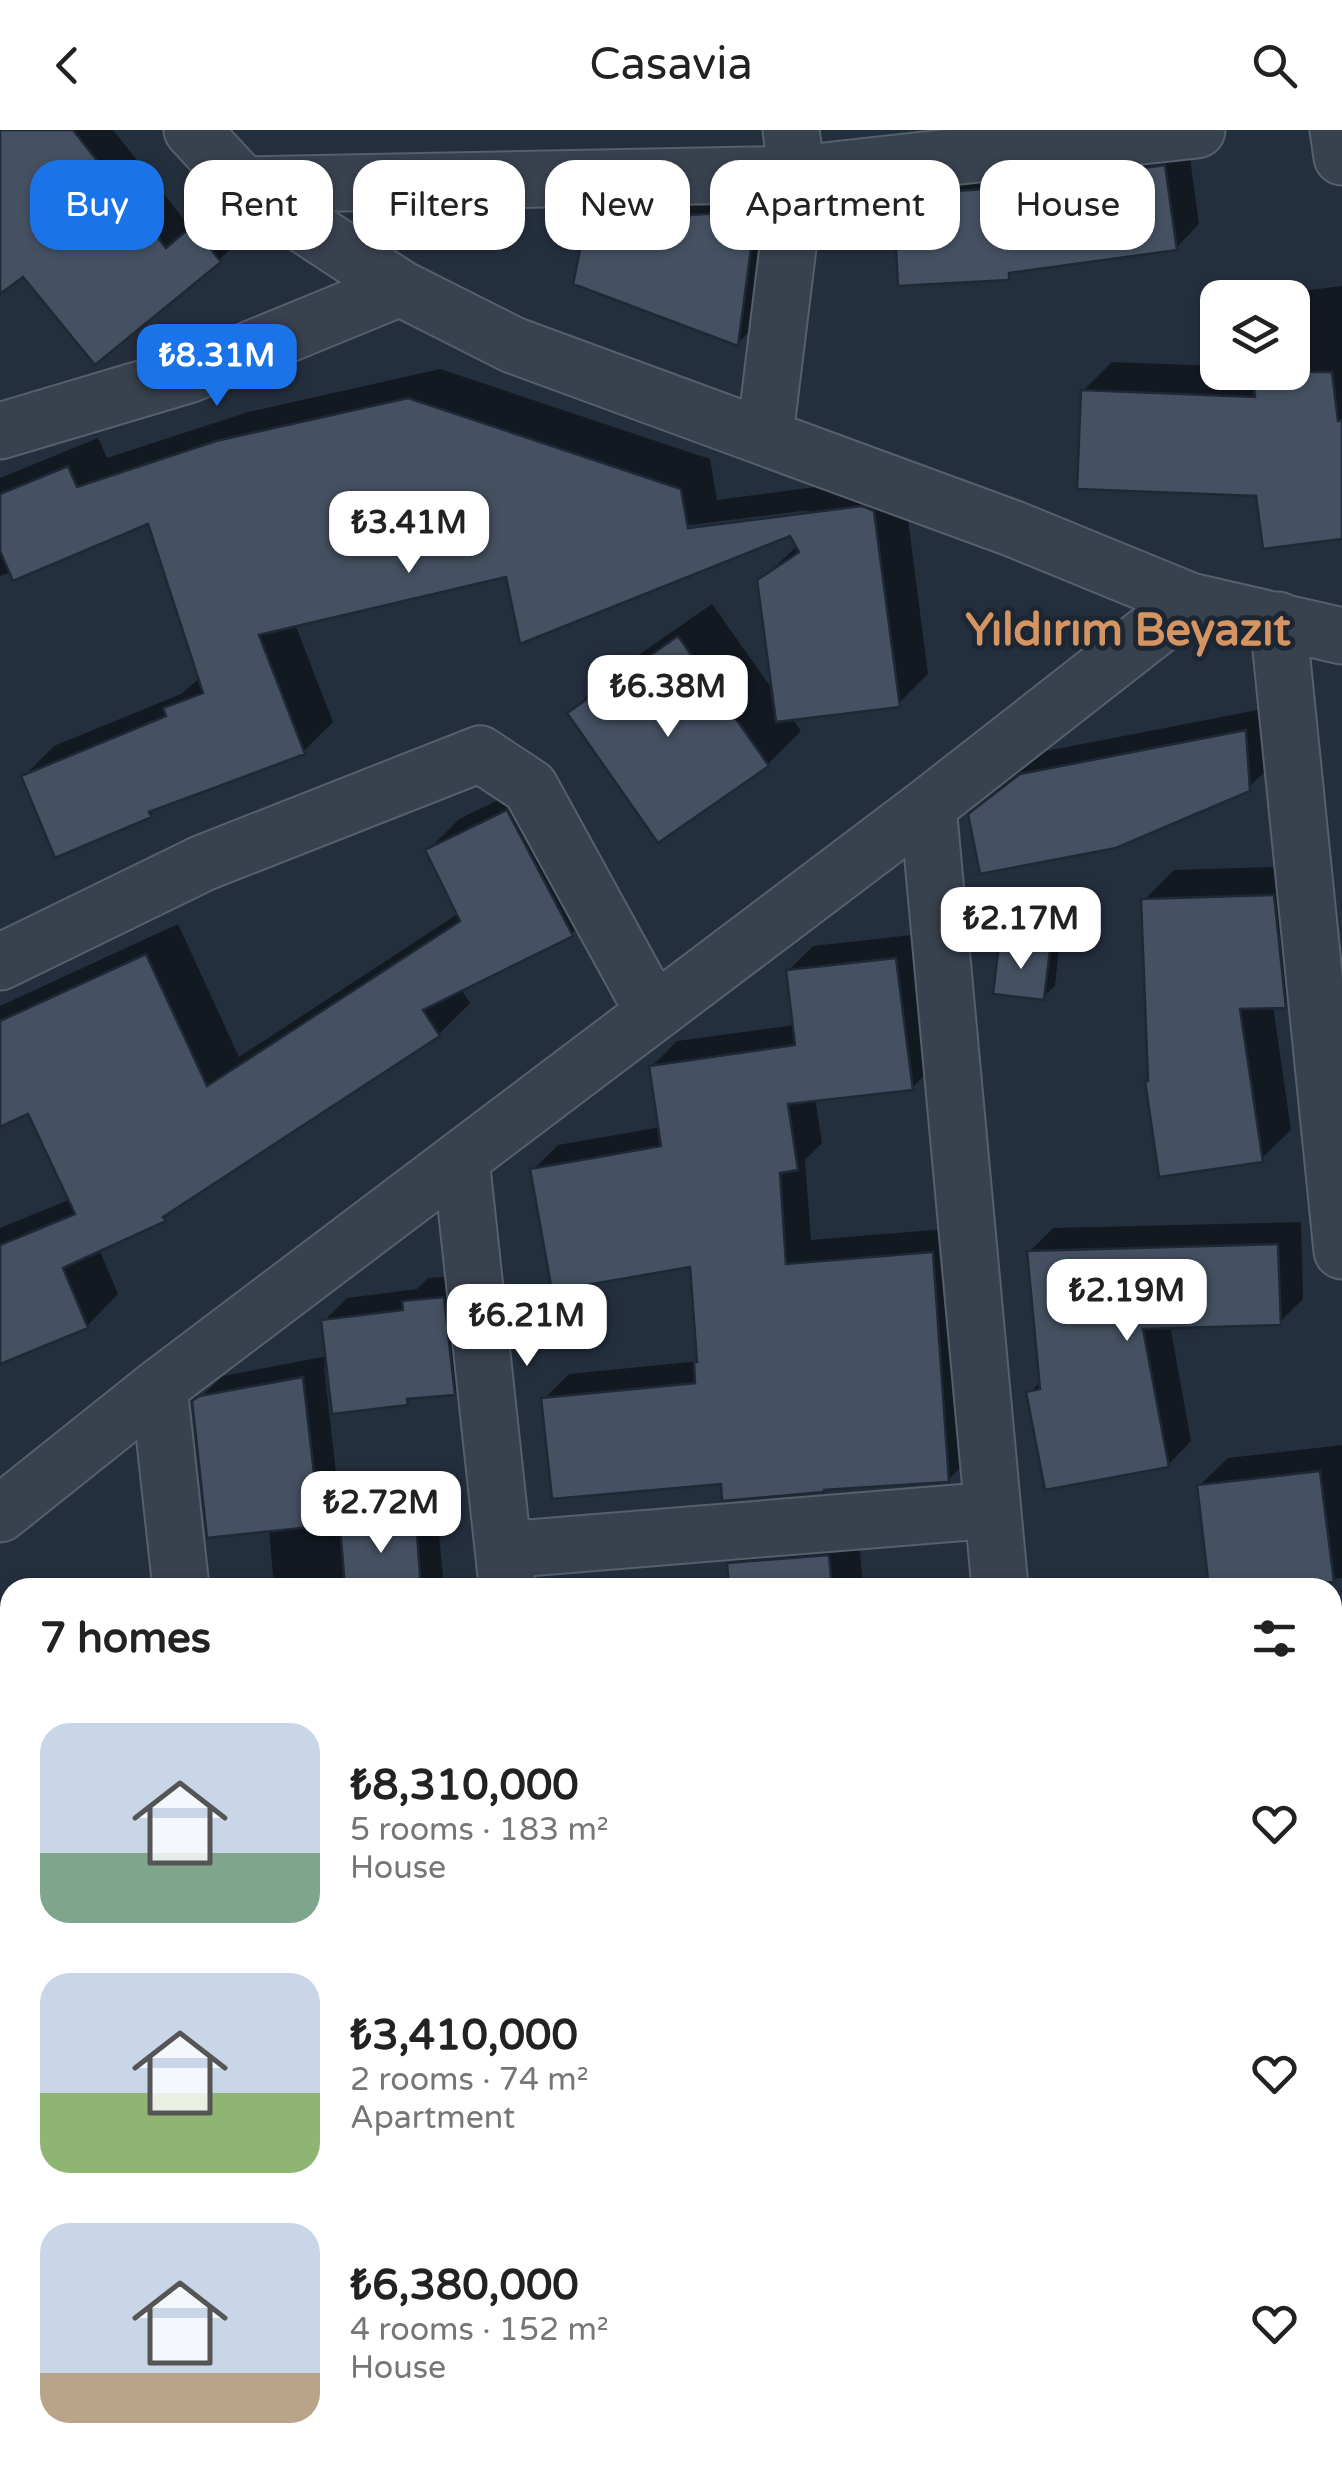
<!DOCTYPE html>
<html lang="en">
<head>
<meta charset="utf-8">
<style>
	:root { --surface:#fff; --page:#f6f6f6; --text:#222; --muted:#767676; --accent:#1a73e8 }
	body { margin:0; font-family:"Varela Round",sans-serif; background:var(--page); color:var(--text); height:100vh; display:flex; flex-direction:column; font-size:38px; white-space:nowrap }
	* { box-sizing:border-box; margin:0 }
	p { font-size:32px; color:var(--muted) }
	.icon { flex:none; width:55px; height:55px; fill:none; stroke:currentColor; stroke-width:2; stroke-linecap:round; stroke-linejoin:round }
	.map { position:relative; flex:1; overflow:hidden }
	.panel { position:absolute; left:0px; top:1448px; width:1342px; height:892px; display:flex; flex-direction:column; background:var(--surface); border-radius:30px 30px 0 0; box-shadow:0 2px 8px #0004 }
	.panel>* { flex:none }
	.guide { position:absolute; left:30px; top:30px; width:1282px; height:90px; display:flex; gap:20px }
	.buttons { position:absolute; left:1200px; top:150px; display:grid; gap:20px }
	.buttons a { display:grid; place-items:center; width:110px; height:110px; border-radius:20px; background:var(--surface); box-shadow:0 2px 8px #0004; font-size:50px }
	.price { position:absolute; translate:-50% -85px; padding:0 22px; border-radius:20px; background:#fff; color:#222; font-size:32px; line-height:65px; filter:drop-shadow(0 2px 5px #0008) }
	.price::after { content:''; position:absolute; left:50%; top:60px; width:30px; height:22px; margin-left:-15px; background:inherit; clip-path:polygon(0 0,100% 0,50% 100%) }
	.price.active { background:var(--accent); color:#fff }
	ul { padding:0; list-style:none }
	li { display:flex; align-items:center; gap:30px; height:250px; padding:0 40px }
	li span { display:grid; place-items:center; flex:none; width:280px; height:200px; border-radius:30px; color:#555 }
	li>.icon { margin-inline-start:auto }
	span .icon { width:120px; height:120px; fill:#fffc; stroke-width:1 }
	li b { font-size:42px }
	h2 { display:flex; justify-content:space-between; align-items:center; height:120px; padding:0 40px; font-size:42px }
	.tag { padding:0 35px; border-radius:30px; background:var(--surface); box-shadow:0 2px 8px #0004; font-size:35px; line-height:90px }
	.tag.active { background:var(--accent); color:#fff }
	header { display:flex; justify-content:space-between; align-items:center; height:130px; padding:0 40px; background:var(--surface); font-size:45px; font-weight:600 }
	.map>svg:first-child { display:block }
	.shadow { fill:#0007; fill-rule:evenodd }
	.building { fill:#455162; stroke:#1f2835; stroke-width:2.5 }
	.lines { fill:none; stroke-linecap:round; stroke-linejoin:round }
	.minor-casing { stroke:#565f6c; stroke-width:59 }
	.minor { stroke:#38414e; stroke-width:55 }
	.labels { text-anchor:middle; dominant-baseline:central; stroke-width:10; stroke-linejoin:round; paint-order:stroke }
	.district-label { font-size:45px; font-weight:bold; fill:#d59563; stroke:#1d2633 }
</style>
</head>
<body>
<header><svg class="icon" aria-label="back" viewBox="0 0 24 24"><path d="M15 5l-7 7 7 7"/></svg>Casavia<svg class="icon" aria-label="search" viewBox="0 0 24 24"><circle cx="10" cy="10" r="6"/><path d="M15 15l6 6"/></svg></header>
<div class="map">
<svg width="1342" height="2338" viewBox="0 0 1342 2338">
	<rect width="100%" height="100%" fill="#242f3e"/>
	<path class="shadow" d="M0 0H113L190 97 215 76 242 108 219 130 24 143 0 161Z
		M1188 13 1199 94 1176 118 1016 139 1008 147 895 66 919 42Z
		M789 48 771 180 738 213 588 92 622 58Z
		M1342 156V406L1258 364 1083 261 1112 232 1218 236V242H1292V168H1274L1277 164Z
		M440 239 710 329 717 370 893 347 903 351 928 544 898 574 792 588 801 601 768 634 570 583 604 549 712 474 775 563 760 451 798 415 792 403 508 444 295 494 333 592 303 622 160 675 150 685 24 646 54 616 181 564 201 547 149 391 0 446V348L98 308 107 328 248 282ZM809 380 798 387 676 402 675 397Z
		M1268 578 1272 635 1248 658 971 685 995 661 1046 621Z
		M539 650 603 773 571 804 461 859 470 873 439 904 182 1071 164 1089 99 1119 118 1164 87 1196 0 1231V1098L71 1069 29 980 0 994V876L178 794 239 927 459 783 428 720 459 689Z
		M1304 736 1315 845 1285 875 1273 876 1291 1000 1261 1029 1144 770 1174 740Z
		M1013 803 1060 809 1055 856 1043 867 1001 814Z
		M921 804 937 933 912 958 815 968 822 1013 805 1030 811 1110 957 1098 973 1325 948 1350 723 1352 544 1269 569 1244 700 1231 692 1134 533 1040 558 1015 661 997 652 936 677 911 795 895 788 841 813 816Z
		M1301 1092 1303 1169 1280 1192 1170 1195 1191 1311 1168 1335 1029 1263 1042 1250 1029 1122 1053 1098Z
		M467 1145 477 1239 454 1263 414 1266 407 1273 324 1237 340 1378 436 1371 444 1458H274L269 1399 195 1272 223 1246 328 1226 324 1191 347 1168 417 1159 428 1148Z
		M1342 1315V1448L1325 1450 1326 1458H1211L1199 1356 1228 1328Z
		M858 1396 863 1458H731L729 1434 759 1404Z
		M10 1480V1592L0 1594V1482Z
		M1342 1529V1698L1332 1699V1530Z
		M10 1700V1762L0 1769V1703Z
		M10 1840V2103L4 2105 0 2088V1846Z
		M1342 1888V2338H1155L1154 2330H1332V1889Z
		M107 2330H544V2338H110Z
		M642 2330H771L772 2338H643Z
		M905 2330H1048L1042 2336 1017 2338H905Z"/>
	<path class="building" d="M0 0H73L166 118 192 96 221 132 95 235 23 147 0 164Z
		M1165 35 1177 120 1009 143V150L898 156 893 65 1064 54 1063 49Z
		M756 81 738 216 573 154 586 91Z
		M1252 242H1332L1338 291 1342 290V409L1263 419 1256 366 1077 359 1081 260 1255 267Z
		M408 268 681 359 688 398 862 376 874 381 900 577 776 592 757 450 799 422 790 406 520 514 506 447 259 505 305 624 149 682 152 687 55 728 21 646 166 586 163 578 203 563 148 394 13 451 0 421V364L68 336 77 357 216 311Z
		M678 506 769 636 658 713 567 583Z
		M1246 600 1250 661 1116 718 980 744 968 684 1020 644Z
		M507 680 573 806 423 880 440 906 163 1087 166 1091 63 1138 88 1198 0 1234V1115L75 1084 28 984 0 997V891L146 824 207 956 460 791 425 720Z
		M1274 765 1286 878 1240 879 1263 1032 1159 1047 1145 951H1148L1141 769Z
		M999 813 1050 820 1044 870 993 864Z
		M896 828 913 960 788 974 798 1040 780 1043 786 1134 933 1122 949 1352 824 1360V1362L722 1371 721 1354 552 1369 541 1268 695 1253 694 1232H697L690 1137 552 1161 530 1039 661 1016 649 936 795 915 786 840Z
		M1278 1114 1281 1195 1143 1199 1169 1337 1045 1360 1026 1262 1040 1259 1027 1121Z
		M444 1167 455 1265 407 1269 408 1275 332 1284 321 1190 403 1180 402 1171Z
		M303 1247 320 1396 207 1408 192 1271 199 1266Z
		M1320 1341 1334 1452 1289 1458H1209L1197 1355Z
		M416 1391 421 1458H345L340 1396Z
		M829 1425 832 1458H729L727 1433Z"/>
	<g class="lines">
		<g class="minor-casing">
			<path id="minor" d="M192 0 243 55 400 158 513 215 1014 399 1190 471 1342 506
				M1338 0 1342 27
				M243 55 797 44 1197 0
				M0 301 188 245 400 158
				M765 305 797 44 791 0
				M1278 490 1342 1121
				M928 676 1000 1458
				M0 832 203 733 480 624 530 657 654 883
				M461 1029 507 1455
				M159 1257 181 1458
				M0 1384 159 1257 928 676 1190 471
				M504 1420 993 1380
				M0 1818 10 1815
				M1332 1859 1342 1857
				M0 2184 10 2182
				M599 2330 600 2338
				M1104 2330 1105 2338"/>
		</g>
		<use href="#minor" class="minor"/>
	</g>
	<g class="labels">
		<g class="district-label">
			<text x="1128" y="501">Yıldırım Beyazıt</text>
		</g>
	</g>
</svg>
<div class="buttons">
<a><svg class="icon" aria-label="layers" viewBox="0 0 24 24"><path d="M12 4l9 5-9 5-9-5zM3 14l9 5 9-5"/></svg></a>
</div>
<b class="price active" style="left:217px;top:279px">₺8.31M</b>
<b class="price" style="left:409px;top:446px">₺3.41M</b>
<b class="price" style="left:668px;top:610px">₺6.38M</b>
<b class="price" style="left:1021px;top:842px">₺2.17M</b>
<b class="price" style="left:1127px;top:1214px">₺2.19M</b>
<b class="price" style="left:527px;top:1239px">₺6.21M</b>
<b class="price" style="left:381px;top:1426px">₺2.72M</b>
<div class="guide">
<a class="tag active">Buy</a>
<a class="tag">Rent</a>
<a class="tag">Filters</a>
<a class="tag">New</a>
<a class="tag">Apartment</a>
<a class="tag">House</a>
</div>
<section class="panel">
<h2>7 homes<svg class="icon" aria-label="filters" viewBox="0 0 24 24"><path d="M4 7h16M4 17h16"/><circle cx="9" cy="7" r="2"/><circle cx="15" cy="17" r="2"/></svg></h2>
<ul>
<li><span style="background:linear-gradient(#c9d6e8 65%,#7fa58c 0)"><svg class="icon" aria-label="home" viewBox="0 0 24 24"><path d="M3 11l9-7 9 7M6 9v11h12V9"/></svg></span><div><b>₺8,310,000</b><p>5 rooms · 183 m²</p><p>House</p></div><svg class="icon" aria-label="heart" viewBox="0 0 24 24"><path d="M12 20l-8-8c-3-5 5-10 8-4 3-6 11-1 8 4z"/></svg></li>
<li><span style="background:linear-gradient(#c9d6e8 60%,#8fb573 0)"><svg class="icon" aria-label="home" viewBox="0 0 24 24"><path d="M3 11l9-7 9 7M6 9v11h12V9"/></svg></span><div><b>₺3,410,000</b><p>2 rooms · 74 m²</p><p>Apartment</p></div><svg class="icon" aria-label="heart" viewBox="0 0 24 24"><path d="M12 20l-8-8c-3-5 5-10 8-4 3-6 11-1 8 4z"/></svg></li>
<li><span style="background:linear-gradient(#c9d6e8 75%,#b9a48a 0)"><svg class="icon" aria-label="home" viewBox="0 0 24 24"><path d="M3 11l9-7 9 7M6 9v11h12V9"/></svg></span><div><b>₺6,380,000</b><p>4 rooms · 152 m²</p><p>House</p></div><svg class="icon" aria-label="heart" viewBox="0 0 24 24"><path d="M12 20l-8-8c-3-5 5-10 8-4 3-6 11-1 8 4z"/></svg></li>
</ul>
</section>
</div>
</body>
</html>
